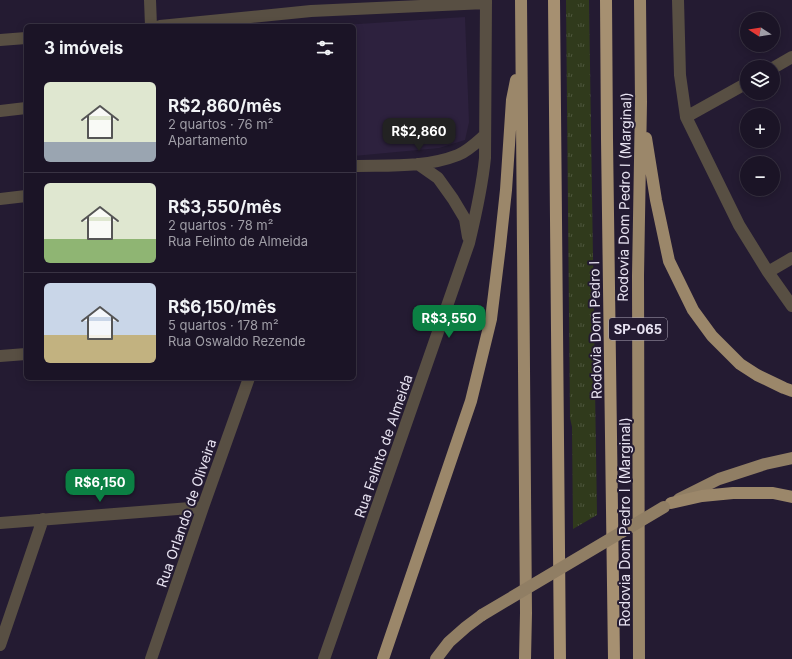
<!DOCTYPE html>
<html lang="pt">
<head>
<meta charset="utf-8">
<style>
	:root { --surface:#1b1426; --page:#282132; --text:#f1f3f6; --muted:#a09ea7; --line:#393343; --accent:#0b8043 }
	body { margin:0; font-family:Inter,sans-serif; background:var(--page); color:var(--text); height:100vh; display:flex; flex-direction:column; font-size:15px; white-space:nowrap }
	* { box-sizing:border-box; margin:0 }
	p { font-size:13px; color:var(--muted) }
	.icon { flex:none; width:22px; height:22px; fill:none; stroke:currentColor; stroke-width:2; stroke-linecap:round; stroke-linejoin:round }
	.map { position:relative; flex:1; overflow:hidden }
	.sheet { position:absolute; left:24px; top:24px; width:332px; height:356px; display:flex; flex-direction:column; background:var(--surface); border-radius:6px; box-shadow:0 2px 10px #0003,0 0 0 1px var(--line) }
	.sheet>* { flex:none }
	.needle { width:26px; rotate:282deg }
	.buttons { position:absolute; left:740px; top:12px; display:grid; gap:8px }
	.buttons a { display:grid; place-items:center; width:40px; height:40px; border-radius:50%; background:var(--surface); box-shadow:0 2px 10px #0003,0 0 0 1px var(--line); font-size:20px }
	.price { position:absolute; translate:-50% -34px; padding:0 9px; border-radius:8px; background:var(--accent); color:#fff; font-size:13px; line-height:26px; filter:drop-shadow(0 1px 2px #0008) }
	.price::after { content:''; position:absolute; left:50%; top:24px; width:12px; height:9px; margin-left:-6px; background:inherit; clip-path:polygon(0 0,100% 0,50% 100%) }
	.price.selected { background:#222; color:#fff }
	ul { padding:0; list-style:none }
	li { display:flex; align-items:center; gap:12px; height:100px; padding:0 20px }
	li+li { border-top:1px solid var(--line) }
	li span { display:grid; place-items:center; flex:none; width:112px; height:80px; border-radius:6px; color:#555 }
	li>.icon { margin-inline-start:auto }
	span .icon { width:48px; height:48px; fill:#fffc; stroke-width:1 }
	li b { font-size:17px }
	h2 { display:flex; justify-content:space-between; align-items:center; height:48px; padding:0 20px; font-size:17px }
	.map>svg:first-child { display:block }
	.built { fill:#2d213e }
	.grass { fill:url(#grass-tufts) }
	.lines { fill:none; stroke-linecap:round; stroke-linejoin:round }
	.minor { stroke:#584f43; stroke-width:12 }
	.primary { stroke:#907e64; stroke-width:12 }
	.trunk { stroke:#9b876a; stroke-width:12 }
	.motorway { stroke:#a69071; stroke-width:12 }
	.primary-bridge { stroke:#907e64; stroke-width:12 }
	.labels { text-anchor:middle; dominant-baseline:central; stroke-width:4; stroke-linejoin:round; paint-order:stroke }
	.shield { fill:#241b32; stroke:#ada7b8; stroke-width:1 }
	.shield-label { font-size:13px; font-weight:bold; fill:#e8e3f2 }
	.street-label { font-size:14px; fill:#e8e3f2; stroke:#241b32 }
</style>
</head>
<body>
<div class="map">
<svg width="792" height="659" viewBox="0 0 792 659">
	<defs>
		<pattern id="grass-tufts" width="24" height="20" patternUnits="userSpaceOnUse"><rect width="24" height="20" fill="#303a1c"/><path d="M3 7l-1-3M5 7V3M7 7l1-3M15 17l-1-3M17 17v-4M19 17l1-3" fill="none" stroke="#4e563d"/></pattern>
	</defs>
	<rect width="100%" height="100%" fill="#241b32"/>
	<path class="built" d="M465 17 469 122 465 140 439 148 354 156V26H328Z"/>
	<path class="grass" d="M566 0H589L597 515 573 529 572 427 570 418Z"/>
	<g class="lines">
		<path class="minor" d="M150 0 151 26
			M678 0 680 75 686 117 739 225 768 272 792 306
			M160 26 311 11 486 3
			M0 40 26 38
			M773 68 792 57
			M0 111 26 108
			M686 117 747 83
			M418 164 438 178 453 199 465 219 468 237
			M354 166C388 165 425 168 458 155 468 151 476 143 485 135
			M0 199 26 196
			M768 272 792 258
			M0 356 26 354
			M0 523 203 507
			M0 645 43 519
			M151 659 203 507 249 378
			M324 659 469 243C476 214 482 188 485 158L486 0"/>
		<path class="primary" d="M679 499 719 479 765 464 792 458
			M436 659 449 642 466 627 482 615"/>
		<path class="trunk" d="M521 0 526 613 525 659
			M646 138 656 200 669 261 693 310 712 336 740 364 757 375 784 388 792 391
			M671 503 702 496 733 493H773L792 497
			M383 659 471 401 491 319 500 246 506 190 512 100 516 80
			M639 659 638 276 641 102 640 0"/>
		<path class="motorway" d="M554 0 560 659
			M606 0 607 139 614 659"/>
		<path class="primary-bridge" d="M482 615 664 507"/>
	</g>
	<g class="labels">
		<rect class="shield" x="609" y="318" width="58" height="22" rx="3"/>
		<g class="shield-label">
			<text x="638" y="329">SP-065</text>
		</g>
		<g class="street-label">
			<text transform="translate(624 197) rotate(-89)">Rodovia Dom Pedro I (Marginal)</text>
			<text transform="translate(595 330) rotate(-91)">Rodovia Dom Pedro I</text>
			<text transform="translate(383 446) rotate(-71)">Rua Felinto de Almeida</text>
			<text transform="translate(186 513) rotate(-71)">Rua Orlando de Oliveira</text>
			<text transform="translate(624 522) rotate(-90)">Rodovia Dom Pedro I (Marginal)</text>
		</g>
	</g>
</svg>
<div class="buttons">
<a><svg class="needle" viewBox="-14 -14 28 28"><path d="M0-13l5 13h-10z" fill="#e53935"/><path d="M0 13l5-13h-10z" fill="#a09ea7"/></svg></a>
<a><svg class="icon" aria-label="layers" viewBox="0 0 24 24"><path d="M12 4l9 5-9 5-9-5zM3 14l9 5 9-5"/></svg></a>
<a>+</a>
<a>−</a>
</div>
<b class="price selected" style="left:419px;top:152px">R$2,860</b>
<b class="price" style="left:449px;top:339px">R$3,550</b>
<b class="price" style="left:100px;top:503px">R$6,150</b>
<section class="sheet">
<h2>3 imóveis<svg class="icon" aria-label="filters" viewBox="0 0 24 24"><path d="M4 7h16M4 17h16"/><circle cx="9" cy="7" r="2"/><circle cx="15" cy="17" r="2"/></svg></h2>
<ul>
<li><span style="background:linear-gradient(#dfe7d0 75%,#9aa5b1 0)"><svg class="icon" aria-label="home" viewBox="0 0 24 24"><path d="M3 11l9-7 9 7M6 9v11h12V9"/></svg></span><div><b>R$2,860/mês</b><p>2 quartos · 76 m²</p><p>Apartamento</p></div></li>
<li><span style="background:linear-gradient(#dfe7d0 70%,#8fb573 0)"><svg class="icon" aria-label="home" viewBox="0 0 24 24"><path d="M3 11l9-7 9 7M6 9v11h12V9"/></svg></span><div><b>R$3,550/mês</b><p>2 quartos · 78 m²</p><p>Rua Felinto de Almeida</p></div></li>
<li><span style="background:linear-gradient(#c9d6e8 65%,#c2b280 0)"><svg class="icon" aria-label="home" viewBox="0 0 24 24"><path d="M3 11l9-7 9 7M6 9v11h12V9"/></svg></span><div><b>R$6,150/mês</b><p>5 quartos · 178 m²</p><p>Rua Oswaldo Rezende</p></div></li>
</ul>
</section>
</div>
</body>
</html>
